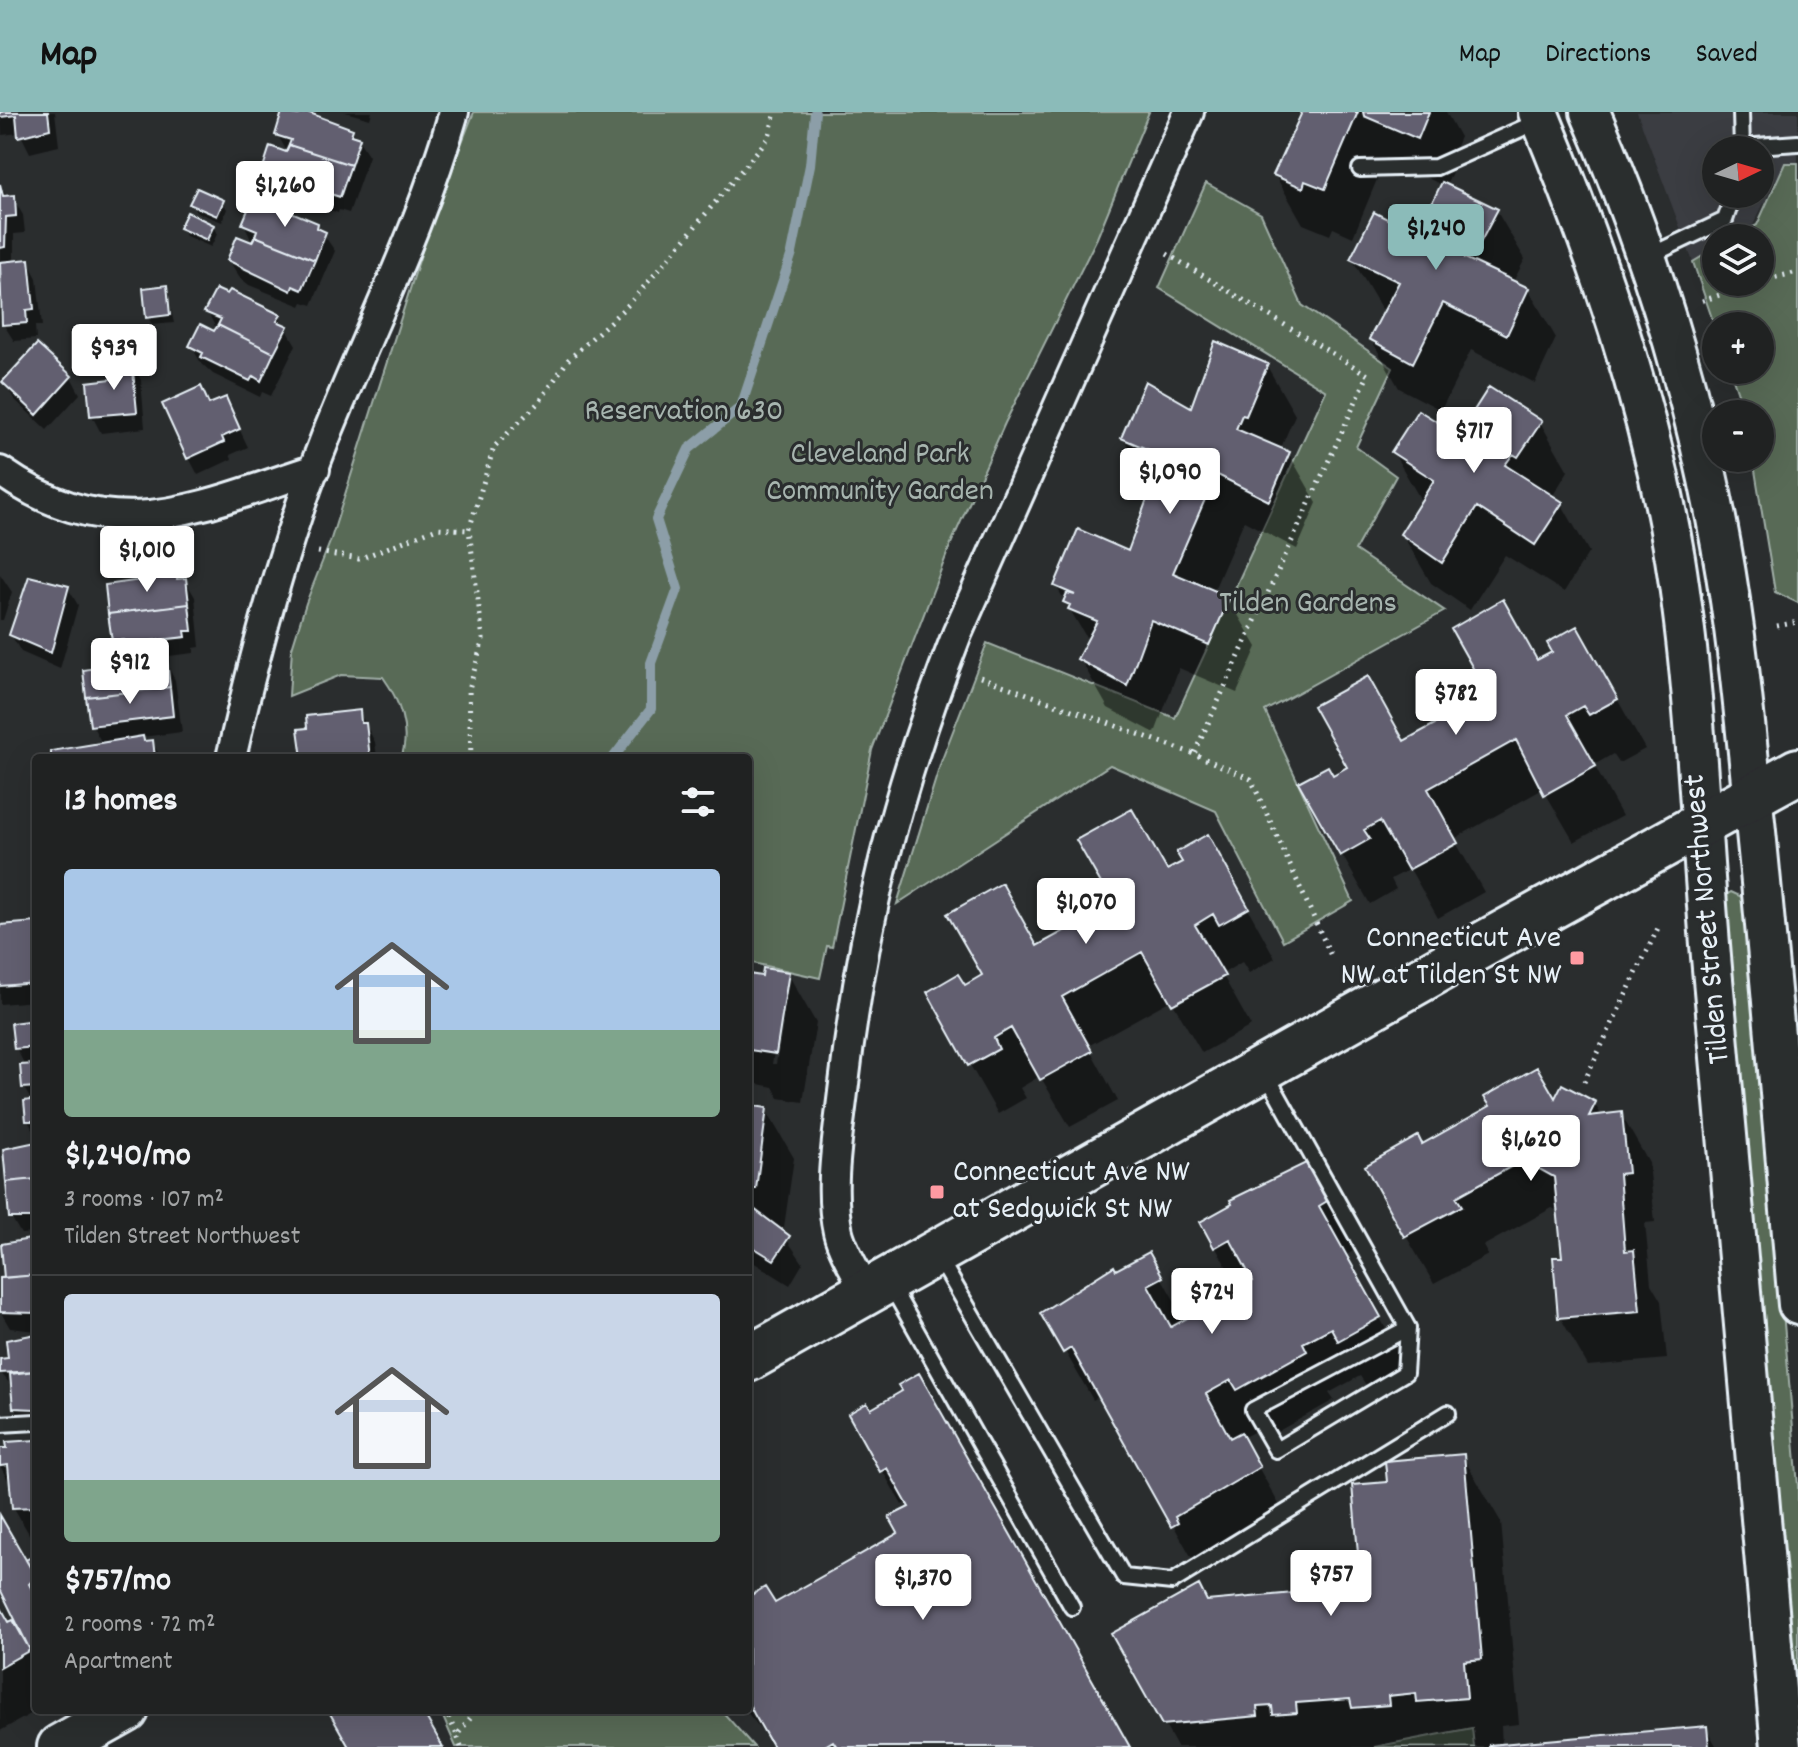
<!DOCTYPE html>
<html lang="en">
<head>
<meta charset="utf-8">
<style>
	:root { --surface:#202222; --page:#282a2a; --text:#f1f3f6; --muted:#a2a4a5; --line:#3d3f40; --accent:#8bbbb9 }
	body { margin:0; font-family:Dekko,sans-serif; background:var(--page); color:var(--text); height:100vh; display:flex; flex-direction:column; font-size:30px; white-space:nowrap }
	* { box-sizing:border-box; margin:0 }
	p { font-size:26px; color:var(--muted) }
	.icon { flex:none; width:44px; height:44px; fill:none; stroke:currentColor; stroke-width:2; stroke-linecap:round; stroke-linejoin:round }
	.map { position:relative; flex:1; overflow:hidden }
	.sheet { position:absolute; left:32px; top:642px; width:720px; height:960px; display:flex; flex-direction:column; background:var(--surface); border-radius:8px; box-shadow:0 8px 32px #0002,0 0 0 2px var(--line) }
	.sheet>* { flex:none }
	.needle { width:52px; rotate:85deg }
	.controls { position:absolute; left:1702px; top:24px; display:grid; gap:16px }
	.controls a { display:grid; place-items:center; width:72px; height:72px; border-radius:50%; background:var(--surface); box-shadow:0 8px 32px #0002,0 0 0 2px var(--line); font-size:40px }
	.price { position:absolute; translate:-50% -68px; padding:0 18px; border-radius:8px; background:#fff; color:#222; font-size:26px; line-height:52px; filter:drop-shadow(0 2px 4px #0008) }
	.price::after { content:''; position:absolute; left:50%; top:48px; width:24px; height:18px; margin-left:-12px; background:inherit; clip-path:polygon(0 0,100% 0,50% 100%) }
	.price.selected { background:var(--accent); color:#111 }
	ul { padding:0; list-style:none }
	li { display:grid; align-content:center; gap:16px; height:424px; padding:0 32px }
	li+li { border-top:2px solid var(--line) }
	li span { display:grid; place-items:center; height:248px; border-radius:8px; color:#555 }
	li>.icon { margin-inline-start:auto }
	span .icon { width:144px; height:144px; fill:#fffc; stroke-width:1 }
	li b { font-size:34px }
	h2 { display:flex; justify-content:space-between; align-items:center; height:96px; padding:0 32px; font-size:34px }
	header { display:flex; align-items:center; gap:48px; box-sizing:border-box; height:112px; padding:0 40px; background:var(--accent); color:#111 }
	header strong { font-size:38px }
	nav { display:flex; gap:44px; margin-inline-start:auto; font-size:28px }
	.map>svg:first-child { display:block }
	.built { fill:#3b3c42; fill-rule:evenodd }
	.green { fill:#586b56; stroke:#a0aea7; stroke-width:2 }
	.shadow { fill:#0007; fill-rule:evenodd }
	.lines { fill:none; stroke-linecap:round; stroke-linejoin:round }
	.stream { stroke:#8c9ea8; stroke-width:10 }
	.building { fill:#625e6f; stroke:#e8f1f8; stroke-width:2 }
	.lane-casing { stroke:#e8f1f8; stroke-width:20 }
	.street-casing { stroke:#e8f1f8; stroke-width:34 }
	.secondary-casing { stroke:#e8f1f8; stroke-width:44 }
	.primary-casing { stroke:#e8f1f8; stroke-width:50 }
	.path { stroke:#e8f1f8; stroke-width:5; stroke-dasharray:2 6; stroke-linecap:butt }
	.lane { stroke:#2a2d2e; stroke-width:14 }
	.street { stroke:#2a2d2e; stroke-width:28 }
	.secondary { stroke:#2a2d2e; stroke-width:38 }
	.primary { stroke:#2a2d2e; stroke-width:44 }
	.poi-dot { fill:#ff9aa2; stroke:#2a2d2e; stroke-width:3 }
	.labels { text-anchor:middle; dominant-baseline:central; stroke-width:6; stroke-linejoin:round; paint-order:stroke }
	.park-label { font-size:32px; fill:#a7b5af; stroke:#2a2d2e }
	.street-label { font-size:32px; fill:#e8f1f8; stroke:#2a2d2e }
	.poi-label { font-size:32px; fill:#e8f1f8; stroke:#2a2d2e; text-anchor:end }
</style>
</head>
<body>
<header>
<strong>Map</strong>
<nav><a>Map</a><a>Directions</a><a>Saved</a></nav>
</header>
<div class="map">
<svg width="1798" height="1635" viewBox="0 0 1798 1635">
	<rect width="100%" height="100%" fill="#2a2d2e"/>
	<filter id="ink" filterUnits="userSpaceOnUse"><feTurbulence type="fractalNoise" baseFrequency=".0125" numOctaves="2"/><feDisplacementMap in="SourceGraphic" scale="16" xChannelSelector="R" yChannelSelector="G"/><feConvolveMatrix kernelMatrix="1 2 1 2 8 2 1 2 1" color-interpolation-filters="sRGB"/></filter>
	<g filter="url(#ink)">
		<path class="built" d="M1637 0H1798V51L1784 52 1752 115 1733 126H1716V136L1693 150ZM1716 38H1760V82H1716Z"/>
		<path class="green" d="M474 0H1149L1097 126 1005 311 950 434 872 638 832 835 827 834 820 866 748 850V646H401C411 619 399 587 383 565L341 563 289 584 292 536 306 491 330 430 434 101Z
			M1785 51H1798V491L1775 480 1753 346H1760V302H1745L1730 258H1760V214H1716V218L1693 150 1716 136V170H1760V126H1733L1757 113Z
			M1206 71 1261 102 1302 193 1393 256 1356 335 1396 364 1355 438 1445 499 1265 599 1353 789 1283 829 1216 699 1110 653 897 792 941 650 987 531 1175 606 1326 279 1159 176Z
			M1731 780 1744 786 1750 816 1798 1374V1635L1716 788Z
			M440 1598H721L754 1635H456Z
			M1472 1616 1474 1635H1374Z"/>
		<path class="shadow" d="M0 0H55L59 34 30 41 20 21 2 23Z
			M301 0 352 18 369 44 349 101 339 98 338 101 274 76 264 59 289 43 277 22Z
			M345 0H372L370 7Z
			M1300 0H1446L1460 25 1454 39 1458 46 1446 74 1496 98 1525 147 1513 170 1528 177 1556 226 1535 271 1471 238 1441 298 1399 276 1371 227 1386 198 1381 196 1352 147 1421 126 1442 73 1386 46 1353 125 1333 116 1330 123 1303 112 1275 63Z
			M0 74 8 86H13L23 103 25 121 14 122V151L28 149 37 166 42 214H35L36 227 14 229 0 207Z
			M223 90 227 97 222 110 196 100 192 92Z
			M264 96 317 113 335 139 312 193 303 190 301 194 249 173 239 165 229 148 253 133 244 111Z
			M213 114 217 122 211 135 186 124 182 116Z
			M166 175 174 211 152 213 148 205Z
			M207 199 279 204 296 233 271 284 262 280 260 285 213 262 201 251 191 234 217 218Z
			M131 251 141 268 145 316 101 321 92 304 114 269Z
			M1267 254 1295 303 1280 338 1289 342 1317 391 1297 437 1244 409 1213 480 1228 486 1257 535 1237 581 1179 556 1155 621 1108 596 1080 547 1089 530 1056 474 1129 441 1153 375 1123 326 1192 298Z
			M71 265 80 282 47 318 14 287 4 270Z
			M225 287 248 335 230 343 232 347 198 363 189 346 210 294Z
			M1540 310 1568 359 1552 385 1561 391 1589 440 1564 480 1505 443 1470 498 1431 471 1402 422 1422 390 1393 340 1462 328 1469 318 1466 314Z
			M0 462 12 480 3 508H0Z
			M176 465 179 469 185 468 195 485 200 535 194 536V541L153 546 157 552 166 551 175 568 182 620 142 625 145 631 152 630 161 646H53L103 633 92 613 138 551 134 544 123 546 114 529Z
			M68 476 78 493 60 557 21 540 11 523Z
			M1537 551 1605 565 1645 637 1619 651 1613 642 1594 653 1622 704 1574 730 1543 677 1454 727 1484 780 1438 806 1410 757 1391 767 1396 777 1370 792 1301 671 1333 666 1404 631 1490 584Z
			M359 600 375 630 377 646H304Z
			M1167 761 1235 773 1275 846 1249 861 1242 850 1222 862 1251 914 1202 941 1171 888 1088 934 1118 989 1070 1015 1040 964 1020 976 1026 986 998 1002 929 881 964 876Z
			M36 814V889L0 892V816Z
			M788 862 816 911 803 990 779 986 773 975 748 970V864L764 867ZM779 911H783L776 952H772Z
			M36 910V1023L28 1009 32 990 24 976 26 955 16 936Z
			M1555 990 1594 991 1602 1004 1621 1002 1649 1051 1655 1110 1645 1111 1651 1172 1661 1189 1667 1247 1588 1254 1560 1205 1564 1148 1560 1100 1552 1096 1483 1134 1488 1143 1434 1172 1406 1124 1422 1035Z
			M748 995 766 998 794 1046 783 1122 803 1151 790 1173 748 1147Z
			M36 1032V1121L21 1122 11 1105 20 1033Z
			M1307 1052 1355 1138 1345 1144 1407 1254 1368 1276 1360 1264 1329 1281 1334 1288 1266 1326 1261 1316 1242 1326 1286 1405 1201 1455 1204 1460 1201 1462 1100 1284 1093 1288 1043 1201 1148 1142 1186 1209 1222 1184 1239 1177 1202 1111Z
			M36 1130V1219L10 1216 0 1199V1168L6 1167Z
			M36 1223V1312L25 1313 15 1296 14 1277 1 1261Z
			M850 1302 1128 1635H776L745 1598 748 1487 774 1493 900 1421 911 1395 908 1389 902 1393Z
			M36 1330V1434L14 1396 12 1375 0 1354V1338Z
			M1463 1345 1501 1410 1519 1612 1501 1614 1502 1634 1706 1616 1717 1635H1177L1114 1523 1207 1491 1363 1477 1389 1372Z
			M0 1407 25 1451 36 1445V1544L0 1473Z
			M0 1496 36 1546 38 1598 0 1619Z"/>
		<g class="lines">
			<path class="stream" d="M613 646 651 597V551L678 477 656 407 689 337 741 295 792 141 810 53 815 0"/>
		</g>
		<path class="building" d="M0 0H48L50 17 18 25 16 3 0 5Z
			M282 0 298 3 307 0 353 17 351 23 360 26 351 53 289 33 291 28 275 23Z
			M1302 0H1358L1325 77 1305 69 1303 76 1273 63Z
			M1363 0H1429L1418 27 1364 4Z
			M289 33 351 53 340 85 330 82 328 86 262 59 270 34 286 40Z
			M1442 70 1498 97 1478 135 1472 132 1465 146 1529 176 1507 223 1443 191 1413 251 1369 227 1399 170 1350 147 1374 100 1420 124 1425 114 1421 113Z
			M0 72 3 84 15 83 16 104 6 105 5 135 0 136Z
			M197 76 224 88 217 104 189 92Z
			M252 88 263 93 265 89 318 111 317 116 326 120 315 148 255 124 257 118 242 112Z
			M187 100 214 113 207 128 179 116Z
			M237 124 252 130 255 124 315 148 302 178 293 174 291 179 227 148Z
			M29 147 34 197 26 198 27 211 2 213 0 150Z
			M167 173 170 203 146 206 143 176Z
			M216 177 227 182 230 178 281 203 277 209 288 214 274 241 218 213 221 207 204 200Z
			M200 212 214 219 218 213 274 241 261 269 253 264 250 269 201 245 203 241 189 234Z
			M1215 229 1268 252 1246 304 1242 303 1236 317 1290 340 1269 389 1216 362 1173 461 1230 485 1209 533 1151 508 1127 574 1077 547 1097 509 1068 497 1070 493 1063 490 1067 481 1075 483 1054 474 1078 417 1128 439 1154 368 1158 370 1168 346 1121 326 1145 269 1191 295Z
			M37 232 72 264 37 303 2 270Z
			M132 248 137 300 90 304 87 270 112 267 110 250Z
			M201 274 209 292 226 285 240 317 222 325 224 330 187 347 162 292Z
			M1489 275 1542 309 1518 345 1513 342 1505 353 1563 390 1535 433 1477 395 1442 451 1400 422 1434 368 1391 340 1418 298 1462 325 1468 316 1464 314Z
			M177 463V467L186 466 189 492 108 502 105 473Z
			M29 464 69 474 51 541 9 523Z
			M1503 487 1537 548 1552 540 1547 531 1577 514 1618 587 1589 603 1583 594 1567 603 1596 654 1544 683 1516 628 1428 677 1458 731 1408 758 1380 709 1364 718 1370 727 1340 744 1298 670 1328 654 1333 663 1347 655 1313 594 1368 564 1404 629 1488 583 1451 517Z
			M189 492 192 519H185L186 525 124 532V528L112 529 108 502Z
			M156 546V550L167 549 170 575 86 585 83 558Z
			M170 575 173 604 90 614 86 585Z
			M360 598 361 611H366L370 646H302L298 617 307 616 306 604Z
			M143 624 144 629 153 628 155 646H51V639Z
			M1132 697 1167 758 1182 750 1176 740 1208 722 1249 796 1219 813 1213 802 1195 813 1225 864 1172 893 1142 840 1062 885 1092 939 1040 968 1011 916 994 926 999 937 968 954 927 880 958 862 965 873 982 863 947 802 1002 771 1037 834 1113 792 1076 728Z
			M36 810V871L0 874V813Z
			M763 856 789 860 776 942 749 938 748 862 762 864Z
			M36 908V935L14 937 11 911Z
			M36 952V975L22 976 20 953Z
			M1537 955 1555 986 1562 972 1596 990 1589 1004 1622 1000 1628 1061 1619 1062 1625 1139 1634 1138 1640 1199 1558 1206 1553 1145H1562L1554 1065 1523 1048 1456 1085 1462 1094 1404 1125 1365 1054 1418 1024 1422 1032 1490 994 1484 985Z
			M36 987V1009H26L24 989Z
			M748 993 767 996 756 1077 748 1076Z
			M36 1030V1067L6 1070 3 1037Z
			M1308 1050 1329 1088 1319 1094 1381 1205 1338 1229 1331 1216 1303 1231 1307 1239 1237 1278 1231 1268 1206 1282 1230 1326 1241 1320 1260 1355 1175 1405 1178 1411 1171 1415 1071 1236 1063 1241 1040 1201 1114 1154 1116 1158 1149 1140 1163 1165 1148 1173 1171 1215 1189 1205 1187 1202 1198 1195 1194 1190 1199 1182 1207 1177 1219 1176 1222 1181 1253 1169 1230 1127 1214 1136 1200 1110 1232 1092 1230 1088Z
			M36 1067V1106H9L6 1070Z
			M748 1076H752L750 1094 790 1124 774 1148 748 1132Z
			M36 1126V1163L4 1166 1 1132Z
			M36 1163V1201L0 1200V1166Z
			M36 1222V1259L0 1261V1247L8 1246 6 1228Z
			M36 1259V1297L13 1296 10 1262Z
			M919 1261 1017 1434 1130 1635H837L833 1629 823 1635H773L754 1602 748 1590V1485L765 1475 775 1491 898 1421 889 1405 909 1395 887 1356 880 1360 848 1302 867 1291 871 1297 902 1279 898 1273Z
			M36 1328V1395L12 1396 8 1353 0 1354V1336H7L6 1330Z
			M1464 1342 1482 1547 1464 1549 1467 1586 1417 1590 1416 1581 1388 1584 1389 1593 1352 1596 1350 1587 1296 1591 1297 1601 1273 1603 1272 1594 1257 1595 1258 1604 1162 1613 1111 1522 1199 1473 1207 1489 1361 1475 1352 1373 1387 1370 1385 1349Z
			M0 1403 36 1465 29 1472 36 1485V1535L30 1538 0 1477Z
			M36 1442V1465L26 1448Z
			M0 1494 9 1510 13 1508 30 1538 0 1555Z
			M328 1598H422L443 1635H349Z
			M1707 1614 1709 1635H1489V1633Z"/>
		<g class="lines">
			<g class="lane-casing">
				<path id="lane" d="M1741 0 1742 38
					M1742 35 1798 31
					M1360 57 1436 55 1541 8
					M1647 145 1725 108 1734 82
					M1265 960 1408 1216 1253 1298 1276 1338 1405 1261 1408 1216
					M938 1144 1124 1465 1172 1470 1448 1301
					M890 1172 1072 1495
					M0 1312 36 1310"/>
			</g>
			<g class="street-casing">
				<path id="street" d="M0 359C114 439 197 395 315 357
					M231 646C258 527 291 405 339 293 380 195 425 102 454 0
					M867 1180C857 1161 843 1140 838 1120 828 1076 838 1024 843 980 862 813 896 678 957 522L1189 0"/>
			</g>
			<g class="secondary-casing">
				<path id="secondary" d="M1538 0C1598 144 1649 292 1675 446 1698 589 1700 734 1714 878 1737 1130 1759 1383 1781 1635
					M1590 0C1650 139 1694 283 1721 433 1737 521 1745 610 1754 700 1771 864 1784 1029 1798 1193"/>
			</g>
			<g class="primary-casing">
				<path id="primary" d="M748 1247 1473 838 1798 659
					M60 1635 126 1598"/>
			</g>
			<path class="path" d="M1167 142 1368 263 1194 642 1251 667 1332 846
				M1760 169 1798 160
				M1702 189 1758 170
				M318 440 359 447 437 416 469 418
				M1777 514 1798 510
				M980 565 1194 642
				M471 646 469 577 483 527 469 418 494 335 540 289 568 248 629 192 680 133 769 25 775 0
				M1584 970 1658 816
				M445 1598 457 1623
				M461 1635 457 1623 477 1598"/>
			<use href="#lane" class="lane"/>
			<use href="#street" class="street"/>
			<use href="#secondary" class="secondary"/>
			<use href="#primary" class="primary"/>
		</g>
	</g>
	<g class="poi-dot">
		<rect x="1569" y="838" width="16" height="16" rx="4"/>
		<rect x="929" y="1072" width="16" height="16" rx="4"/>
	</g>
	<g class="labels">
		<g class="park-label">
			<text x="684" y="301">Reservation 630</text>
			<text x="880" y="344">Cleveland Park<tspan x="880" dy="37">Community Garden</tspan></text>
			<text x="1308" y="493">Tilden Gardens</text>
		</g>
		<g class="street-label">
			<text transform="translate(1709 807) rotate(-95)">Tilden Street Northwest</text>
		</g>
		<g class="poi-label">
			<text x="1561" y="828">Connecticut Ave<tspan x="1561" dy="37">NW at Tilden St NW</tspan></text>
			<text x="953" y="1062" text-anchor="start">Connecticut Ave NW<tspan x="953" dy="37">at Sedgwick St NW</tspan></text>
		</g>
	</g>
</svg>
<div class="controls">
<a><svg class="needle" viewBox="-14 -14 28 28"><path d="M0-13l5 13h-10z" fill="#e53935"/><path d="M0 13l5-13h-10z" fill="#a2a4a5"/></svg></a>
<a><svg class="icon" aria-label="layers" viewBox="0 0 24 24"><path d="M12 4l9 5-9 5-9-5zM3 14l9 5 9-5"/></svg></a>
<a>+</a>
<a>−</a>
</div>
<b class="price" style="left:285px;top:117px">$1,260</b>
<b class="price selected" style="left:1436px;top:160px">$1,240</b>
<b class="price" style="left:114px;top:280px">$939</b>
<b class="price" style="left:1474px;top:363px">$717</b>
<b class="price" style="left:1170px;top:404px">$1,090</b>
<b class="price" style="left:147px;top:482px">$1,010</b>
<b class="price" style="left:130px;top:594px">$912</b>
<b class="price" style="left:1456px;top:625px">$782</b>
<b class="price" style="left:1086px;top:834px">$1,070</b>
<b class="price" style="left:1531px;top:1071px">$1,620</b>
<b class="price" style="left:1212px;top:1224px">$724</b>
<b class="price" style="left:1331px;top:1506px">$757</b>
<b class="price" style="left:923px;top:1510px">$1,370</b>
<section class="sheet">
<h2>13 homes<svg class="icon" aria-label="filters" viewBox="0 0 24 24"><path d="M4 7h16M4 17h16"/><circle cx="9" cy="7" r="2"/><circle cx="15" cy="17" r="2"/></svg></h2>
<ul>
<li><span style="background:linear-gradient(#a9c7e8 65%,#7fa58c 0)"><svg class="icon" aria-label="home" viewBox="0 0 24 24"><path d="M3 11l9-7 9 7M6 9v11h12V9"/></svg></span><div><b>$1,240/mo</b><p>3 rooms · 107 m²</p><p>Tilden Street Northwest</p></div></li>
<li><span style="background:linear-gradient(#c9d6e8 75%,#7fa58c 0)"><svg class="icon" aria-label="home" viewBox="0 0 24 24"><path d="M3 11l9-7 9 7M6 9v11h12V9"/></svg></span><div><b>$757/mo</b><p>2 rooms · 72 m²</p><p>Apartment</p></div></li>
</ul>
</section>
</div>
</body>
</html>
